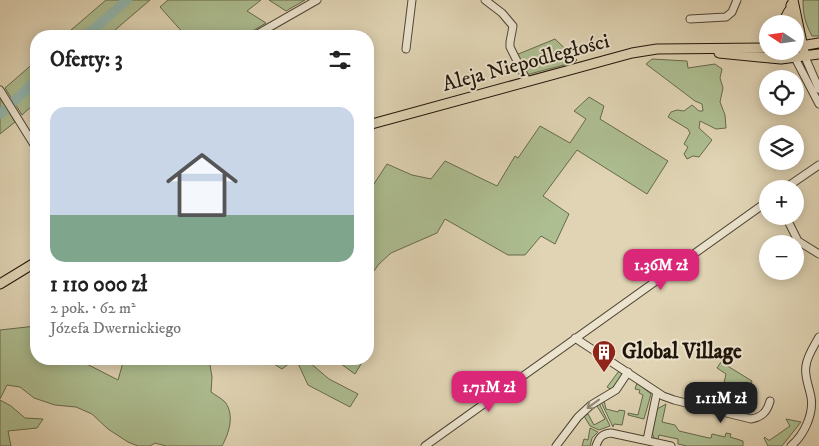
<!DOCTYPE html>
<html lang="pl">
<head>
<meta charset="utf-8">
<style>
	:root { --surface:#fff; --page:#f6f6f6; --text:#222; --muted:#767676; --accent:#db2777 }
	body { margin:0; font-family:"IM FELL DW Pica",serif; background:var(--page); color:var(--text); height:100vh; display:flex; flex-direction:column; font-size:19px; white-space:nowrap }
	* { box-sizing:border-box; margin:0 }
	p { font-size:16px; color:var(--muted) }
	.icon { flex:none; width:28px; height:28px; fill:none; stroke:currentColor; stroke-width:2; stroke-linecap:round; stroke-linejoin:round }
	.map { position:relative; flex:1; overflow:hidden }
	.details { position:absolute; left:30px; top:30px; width:344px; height:335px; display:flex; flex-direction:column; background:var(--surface); border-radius:20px; box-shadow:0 2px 12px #0003 }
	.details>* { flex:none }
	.needle { width:32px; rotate:283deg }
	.controls { position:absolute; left:759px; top:15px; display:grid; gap:10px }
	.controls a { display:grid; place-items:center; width:45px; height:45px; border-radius:50%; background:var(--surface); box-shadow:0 2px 12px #0003; font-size:25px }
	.price { position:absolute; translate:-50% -42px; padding:0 11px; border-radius:10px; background:var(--accent); color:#fff; font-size:16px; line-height:32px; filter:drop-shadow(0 1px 2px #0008) }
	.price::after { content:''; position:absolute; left:50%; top:30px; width:15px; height:11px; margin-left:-8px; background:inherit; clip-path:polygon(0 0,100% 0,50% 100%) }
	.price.selected { background:#222; color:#fff }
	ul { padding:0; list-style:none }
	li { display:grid; align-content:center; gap:10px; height:265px; padding:0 20px }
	li span { display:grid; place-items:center; height:155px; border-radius:15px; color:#555 }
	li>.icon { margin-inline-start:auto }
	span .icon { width:90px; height:90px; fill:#fffc; stroke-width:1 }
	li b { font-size:21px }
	h2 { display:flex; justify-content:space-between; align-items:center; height:60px; padding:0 20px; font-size:21px }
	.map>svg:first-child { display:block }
	.green { fill:#adbe91; stroke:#66694d }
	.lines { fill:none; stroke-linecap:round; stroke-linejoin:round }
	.river { stroke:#94b8af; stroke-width:10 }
	.minor-casing { stroke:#4e4434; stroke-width:9 }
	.major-casing { stroke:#1e1409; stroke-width:11 }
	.minor { stroke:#ebe3ce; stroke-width:7 }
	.major { stroke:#e0d4b4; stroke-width:9 }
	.oneway { stroke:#8f8675 }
	.labels { text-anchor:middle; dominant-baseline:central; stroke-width:4; stroke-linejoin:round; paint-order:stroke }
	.street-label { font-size:21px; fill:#1e1409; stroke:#ebe3ce }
	.poi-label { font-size:21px; font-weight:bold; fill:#1e1409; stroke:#ebe3ce; text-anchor:start }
</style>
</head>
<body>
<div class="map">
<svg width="819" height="446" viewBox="0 0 819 446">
	<rect width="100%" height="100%" fill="#e0d4b4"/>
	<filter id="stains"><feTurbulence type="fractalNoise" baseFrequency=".004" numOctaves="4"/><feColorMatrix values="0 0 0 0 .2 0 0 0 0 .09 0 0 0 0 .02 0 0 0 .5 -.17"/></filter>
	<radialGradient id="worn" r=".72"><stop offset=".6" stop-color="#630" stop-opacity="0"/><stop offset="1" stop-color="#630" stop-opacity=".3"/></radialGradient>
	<path class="green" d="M106 0H150L108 36H64Z
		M168 0H261L247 11 266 23 244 36H186L160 7Z
		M269 0H305L286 11Z
		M803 0H819V36H812C805 23 803 14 803 0Z
		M555 39 577 60 575 62 526 75 516 55Z
		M652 59 687 61 688 68 715 64 722 69 720 78 723 88 720 102 725 115 726 128 716 129 700 121 699 128 712 140 699 157 693 156 687 159 684 154 688 147 684 144 690 133 688 129 668 117 671 112 677 110 684 111 692 105 699 111H703L702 104 695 101 646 64Z
		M36 61V102L22 115 5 88Z
		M589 97 604 106 600 119 668 161 647 194 577 150 543 196 569 214 555 244 541 236 525 255H508L445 219 437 233 391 253 379 264 368 279V193L387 164 412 175 431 179 445 161 497 186 515 156 518 158 540 126 570 143 586 119 574 111Z
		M0 98 15 122 0 134Z
		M36 326V359H77L118 380 124 359H209L212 377 211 392C215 395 221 398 225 402 235 415 229 433 222 446H166L155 443 150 446H138L128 442 108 429 92 414 76 407 55 405 34 398 20 387 7 385 0 399V330Z
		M266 359H295L282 369Z
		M296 359H311L309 362 329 379 358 394 350 407 308 385Z
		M334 359H364L355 374Z
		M721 362 752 381 744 410 732 407 736 391 735 388 731 404 720 401 726 374 717 368Z
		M619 371 623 374 612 390 607 387Z
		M637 383 651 394 644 419 628 415V413L638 415 643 395 639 393 640 390 635 389Z
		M0 400 11 406 25 418 43 419 37 428 8 431 11 446H0Z
		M604 400 606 409 618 412 619 410 625 411 622 425 614 424 613 427 601 402Z
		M599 403 610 426 599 430 590 426 584 416 588 414 594 425 605 419 597 406Z
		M666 404 662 422 675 425 679 431 709 438H711L712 434 725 437 726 433 731 434 730 437 743 441V446H687L678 444V439L659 435 658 440H655L652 433 657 409Z
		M786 419 801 422 782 446H768L764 438 765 437 768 440H770L790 426Z
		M590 428 598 432 592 438 590 446H582L584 439 588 440Z"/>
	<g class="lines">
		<path class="river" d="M86 36 127 0
			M0 114 36 81"/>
		<g class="minor-casing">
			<path id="minor" d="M485 0 502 13 513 26 510 42V47L527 81
				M690 19 726 17 732 12 737 0
				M254 36 317 0
				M406 49 412 0
				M805 57 819 89
				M795 58 819 104
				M0 90 36 148
				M784 189 819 165
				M789 223 798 241 819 254
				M575 338 663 396 674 400 751 419C762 417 767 412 770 401
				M647 440 657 392
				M425 446 768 201
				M556 446 578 417 591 405 616 390 628 372
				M596 446C599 437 602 434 611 433L671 446
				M791 446C804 435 814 414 811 397 809 386 804 376 806 366 807 356 814 346 819 337"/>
		</g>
		<g class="major-casing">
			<path id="major" d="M793 0 805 57
				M782 24 789 11
				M790 24 791 5
				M795 47 819 43
				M719 53 781 59 819 54
				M368 125 632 53 657 49 768 48
				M0 284 36 262"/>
		</g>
		<use href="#minor" class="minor"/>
		<use href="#major" class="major"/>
	</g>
	<defs><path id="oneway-shaft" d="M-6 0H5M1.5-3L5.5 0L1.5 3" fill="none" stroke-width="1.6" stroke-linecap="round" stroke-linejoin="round" transform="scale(1.25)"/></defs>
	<use class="oneway" href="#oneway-shaft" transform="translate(593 404) rotate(144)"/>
	<defs>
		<g id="building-pin" transform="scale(1.25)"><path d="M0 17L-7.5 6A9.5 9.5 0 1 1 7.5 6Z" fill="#8f2418" stroke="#ebe3ce"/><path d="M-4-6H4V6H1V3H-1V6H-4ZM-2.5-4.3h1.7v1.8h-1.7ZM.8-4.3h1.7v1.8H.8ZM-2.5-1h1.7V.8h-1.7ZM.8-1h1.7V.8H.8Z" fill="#fff"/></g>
	</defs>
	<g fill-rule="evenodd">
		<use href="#building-pin" x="604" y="352"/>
	</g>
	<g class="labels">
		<g class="street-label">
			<text transform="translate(526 63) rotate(-15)">Aleja Niepodległości</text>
		</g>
		<g class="poi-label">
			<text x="622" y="352">Global Village</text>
		</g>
	</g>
	<rect width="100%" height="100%" filter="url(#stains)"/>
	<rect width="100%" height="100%" fill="url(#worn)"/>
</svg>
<div class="controls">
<a><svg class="needle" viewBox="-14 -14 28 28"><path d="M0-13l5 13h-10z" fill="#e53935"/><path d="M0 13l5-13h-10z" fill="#767676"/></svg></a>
<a><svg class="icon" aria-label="locate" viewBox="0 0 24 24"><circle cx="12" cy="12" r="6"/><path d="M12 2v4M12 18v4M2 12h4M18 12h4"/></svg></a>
<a><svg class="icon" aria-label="layers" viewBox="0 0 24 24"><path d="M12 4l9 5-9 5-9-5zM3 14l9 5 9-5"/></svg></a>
<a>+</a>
<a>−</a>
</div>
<b class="price" style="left:661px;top:291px">1.36M zł</b>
<b class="price" style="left:489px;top:413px">1.71M zł</b>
<b class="price selected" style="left:721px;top:424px">1.11M zł</b>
<section class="details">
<h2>Oferty: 3<svg class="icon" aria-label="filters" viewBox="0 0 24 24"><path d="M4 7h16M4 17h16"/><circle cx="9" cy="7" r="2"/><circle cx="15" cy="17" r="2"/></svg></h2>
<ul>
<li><span style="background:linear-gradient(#c9d6e8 70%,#7fa58c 0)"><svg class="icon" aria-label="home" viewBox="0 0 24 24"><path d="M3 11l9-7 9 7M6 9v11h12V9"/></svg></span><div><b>1 110 000 zł</b><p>2 pok. · 62 m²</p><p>Józefa Dwernickiego</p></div></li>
</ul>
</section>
</div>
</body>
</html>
